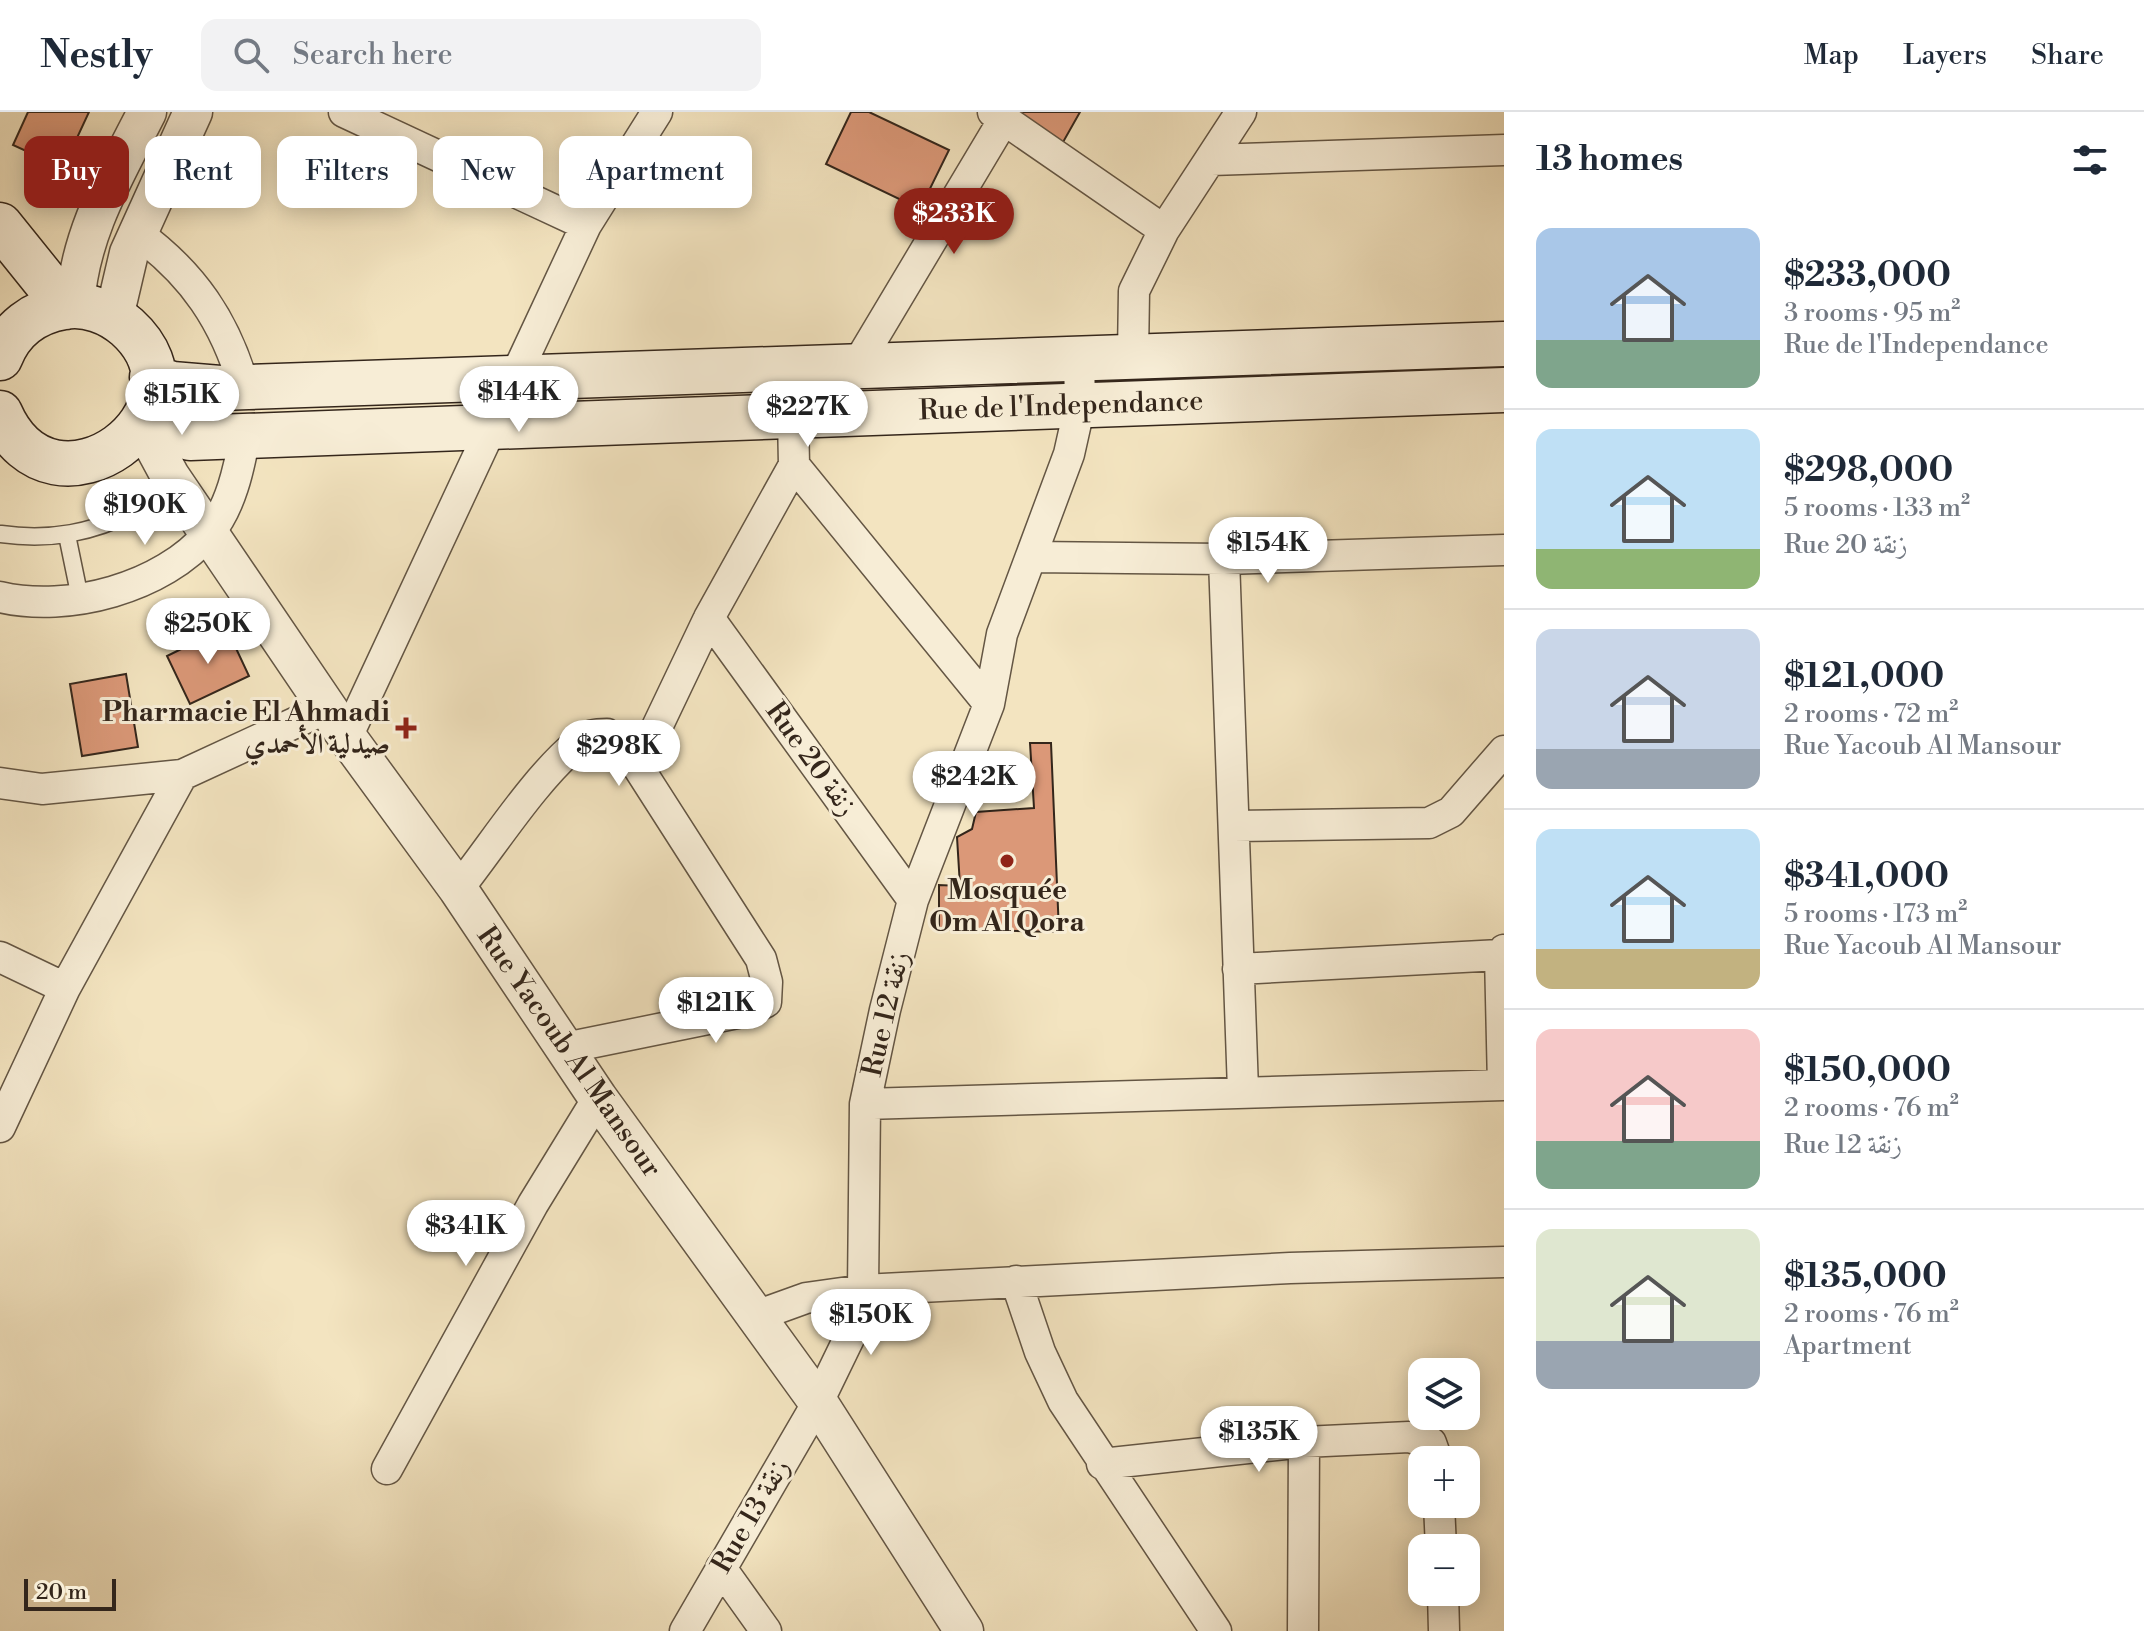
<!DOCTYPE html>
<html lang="en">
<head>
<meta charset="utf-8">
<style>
	:root { --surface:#fff; --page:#f2f2f3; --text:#1f2937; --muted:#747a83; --line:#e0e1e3; --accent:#8f2418 }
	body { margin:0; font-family:"Libre Bodoni",Amiri,serif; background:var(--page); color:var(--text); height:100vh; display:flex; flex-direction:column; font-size:30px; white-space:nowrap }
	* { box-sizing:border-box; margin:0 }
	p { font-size:26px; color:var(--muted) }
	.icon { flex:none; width:44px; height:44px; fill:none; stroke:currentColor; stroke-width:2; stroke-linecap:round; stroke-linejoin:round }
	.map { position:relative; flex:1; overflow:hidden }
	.panel { display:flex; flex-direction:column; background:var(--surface); width:640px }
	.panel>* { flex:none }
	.banner { position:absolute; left:24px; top:24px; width:760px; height:72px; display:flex; gap:16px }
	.fabs { position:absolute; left:1408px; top:1246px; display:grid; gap:16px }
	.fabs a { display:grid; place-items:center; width:72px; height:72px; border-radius:16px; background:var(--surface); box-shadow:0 4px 20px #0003; font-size:40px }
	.scale { position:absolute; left:24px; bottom:20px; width:92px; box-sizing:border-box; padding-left:8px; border:4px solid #34261b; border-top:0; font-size:22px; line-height:28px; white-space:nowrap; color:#34261b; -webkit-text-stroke:6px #f7edd6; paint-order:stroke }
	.price { position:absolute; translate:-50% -68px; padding:0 18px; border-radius:28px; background:#fff; color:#222; font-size:26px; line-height:52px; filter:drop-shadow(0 2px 4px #0008) }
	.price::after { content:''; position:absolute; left:50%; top:48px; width:24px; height:18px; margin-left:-12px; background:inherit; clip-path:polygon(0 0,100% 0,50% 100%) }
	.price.selected { background:var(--accent); color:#fff }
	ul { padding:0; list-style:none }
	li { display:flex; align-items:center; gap:24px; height:200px; padding:0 32px }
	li+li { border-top:2px solid var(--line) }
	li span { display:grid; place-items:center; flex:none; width:224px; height:160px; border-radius:16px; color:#555 }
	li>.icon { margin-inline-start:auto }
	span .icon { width:96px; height:96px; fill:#fffc; stroke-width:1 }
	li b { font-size:34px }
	h2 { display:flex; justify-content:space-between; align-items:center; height:96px; padding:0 32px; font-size:34px }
	.pill { padding:0 28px; border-radius:16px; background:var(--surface); box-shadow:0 4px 20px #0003; font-size:28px; line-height:72px }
	.pill.selected { background:var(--accent); color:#fff }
	header { display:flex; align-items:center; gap:48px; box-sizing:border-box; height:112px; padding:0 40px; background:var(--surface); border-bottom:2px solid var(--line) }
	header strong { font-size:38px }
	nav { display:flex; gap:44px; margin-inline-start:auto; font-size:28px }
	.search { width:560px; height:72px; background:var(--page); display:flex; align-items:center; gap:20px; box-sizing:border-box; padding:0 28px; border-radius:16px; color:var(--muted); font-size:30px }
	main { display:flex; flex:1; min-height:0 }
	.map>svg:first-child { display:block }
	.building { fill:#db9878; stroke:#34261b; stroke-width:2 }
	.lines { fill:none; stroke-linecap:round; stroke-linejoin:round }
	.service-casing { stroke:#645644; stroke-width:19 }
	.minor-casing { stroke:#645644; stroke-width:33 }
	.tertiary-casing { stroke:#645644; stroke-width:41 }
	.secondary-casing { stroke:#34261b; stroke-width:47 }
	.service { stroke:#f7edd6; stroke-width:16 }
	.minor { stroke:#f7edd6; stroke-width:30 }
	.tertiary { stroke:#f7edd6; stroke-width:38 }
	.secondary { stroke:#f7edd6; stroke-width:44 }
	.poi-dot { fill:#8f2418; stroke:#f7edd6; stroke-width:3 }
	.labels { text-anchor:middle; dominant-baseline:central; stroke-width:6; stroke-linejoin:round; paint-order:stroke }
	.street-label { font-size:28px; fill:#34261b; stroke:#f7edd6 }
	.poi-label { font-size:28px; font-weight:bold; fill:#34261b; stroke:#f7edd6; text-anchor:end }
</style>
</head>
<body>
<header>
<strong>Nestly</strong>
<div class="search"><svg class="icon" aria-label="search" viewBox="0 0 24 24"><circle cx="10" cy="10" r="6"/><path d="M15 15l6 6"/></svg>Search here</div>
<nav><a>Map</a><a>Layers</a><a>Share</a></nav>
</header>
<main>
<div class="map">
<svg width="1504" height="1519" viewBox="0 0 1504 1519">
	<rect width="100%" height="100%" fill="#f3e4c0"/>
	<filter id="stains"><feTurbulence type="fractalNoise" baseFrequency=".0025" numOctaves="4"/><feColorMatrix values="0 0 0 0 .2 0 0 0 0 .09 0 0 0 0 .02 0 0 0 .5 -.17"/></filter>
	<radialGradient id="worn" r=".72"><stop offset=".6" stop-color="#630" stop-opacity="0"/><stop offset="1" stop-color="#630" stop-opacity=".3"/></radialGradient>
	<path class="building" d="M28 0H89L63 56 13 33Z
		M851 0H869L949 38 920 97 826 52Z
		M1006 0H1080L1062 32Z
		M226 515 249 564 190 592 167 544Z
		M126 562 138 635 82 644 70 572Z
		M1030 631H1051L1059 820 939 817V773L960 774 957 725 972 717 976 700 1034 696Z"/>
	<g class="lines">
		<g class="service-casing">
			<path id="service" d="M1 422C50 429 93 421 137 398
				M67 423 80 486"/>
		</g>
		<g class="minor-casing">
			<path id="minor" d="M344 0 586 113
				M993 0 1164 118
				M1211 48 1504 38
				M137 121C193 162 225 209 244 275
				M1133 243 1134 179 1164 118 1241 0
				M857 253 1004 7
				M794 353 989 592
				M1031 445 1224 447 1504 438
				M1224 447 1243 978
				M0 485C68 501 163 476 209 421 231 395 239 356 245 324
				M709 506 913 788
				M347 625 586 113 657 0
				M638 655 709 506 794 353 793 304
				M0 671 42 677 182 663 327 596
				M1234 714 1429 711 1451 700 1504 639
				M458 777C493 733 535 666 578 631 587 623 596 622 607 622L638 655 761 847 767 870 766 890 747 899 565 936
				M0 845 65 876
				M1238 857 1500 843
				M1503 973 1500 843 1504 838
				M865 992 1504 973
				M0 1015 65 876 182 663
				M1016 1169 1040 1240 1063 1289 1216 1519
				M756 1204 806 1186 863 1178 1290 1156 1504 1150
				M1102 1352 1304 1330 1409 1325 1431 1331 1437 1348
				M387 1357 533 1092 598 986
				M1439 1392 1441 1436
				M721 1456 766 1519
				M1443 1480 1444 1519
				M685 1519 818 1290 852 1220 863 1178 865 992 885 898 913 788 989 592 1002 522 1069 342 1080 293 1079 245
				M1303 1519 1304 1330"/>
		</g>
		<g class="tertiary-casing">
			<path id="tertiary" d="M75 194C79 122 115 63 147 0
				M114 205 129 141 193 0
				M142 312 170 364 347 625 458 777 598 986 818 1290 964 1519"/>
		</g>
		<g class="secondary-casing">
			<path id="secondary" d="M0 113 66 195
				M0 246C11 217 34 200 64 195 86 191 110 200 127 215 219 298 53 422 0 301
				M152 265 172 272 220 276 1504 232
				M146 304 163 319 190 326 1504 278"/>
		</g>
		<use href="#service" class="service"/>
		<use href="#minor" class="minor"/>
		<use href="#tertiary" class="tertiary"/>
		<use href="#secondary" class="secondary"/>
	</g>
	<g class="poi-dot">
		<path d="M402 604h8v8h8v8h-8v8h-8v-8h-8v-8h8z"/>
		<circle cx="1007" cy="749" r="8"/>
	</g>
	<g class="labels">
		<g class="street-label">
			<text transform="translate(1061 294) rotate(-2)">Rue de l'Independance</text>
			<text transform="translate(811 647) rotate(54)">Rue 20 زنقة</text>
			<text transform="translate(886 902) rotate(-77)">Rue 12 زنقة</text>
			<text transform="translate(569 940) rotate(55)">Rue Yacoub Al Mansour</text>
			<text transform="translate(751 1404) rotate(-60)">Rue 13 زنقة</text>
		</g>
		<g class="poi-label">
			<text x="390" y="600">Pharmacie El Ahmadi<tspan x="390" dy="32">صيدلية الأحمدي</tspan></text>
			<text x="1007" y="778" text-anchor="middle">Mosquée<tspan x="1007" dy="32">Om Al Qora</tspan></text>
		</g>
	</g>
	<rect width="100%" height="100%" filter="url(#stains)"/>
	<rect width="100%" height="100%" fill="url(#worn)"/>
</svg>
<div class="fabs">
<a><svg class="icon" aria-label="layers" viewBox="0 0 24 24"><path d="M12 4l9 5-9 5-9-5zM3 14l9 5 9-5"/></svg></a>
<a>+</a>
<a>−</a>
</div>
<div class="scale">20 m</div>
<b class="price selected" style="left:954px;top:144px">$233K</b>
<b class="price" style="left:519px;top:322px">$144K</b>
<b class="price" style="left:182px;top:325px">$151K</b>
<b class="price" style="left:808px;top:337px">$227K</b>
<b class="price" style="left:145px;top:435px">$190K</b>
<b class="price" style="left:1268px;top:473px">$154K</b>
<b class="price" style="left:208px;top:554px">$250K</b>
<b class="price" style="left:619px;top:676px">$298K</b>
<b class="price" style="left:974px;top:707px">$242K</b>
<b class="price" style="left:716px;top:933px">$121K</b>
<b class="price" style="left:466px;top:1156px">$341K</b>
<b class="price" style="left:871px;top:1245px">$150K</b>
<b class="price" style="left:1259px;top:1362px">$135K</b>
<div class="banner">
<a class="pill selected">Buy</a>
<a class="pill">Rent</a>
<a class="pill">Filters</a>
<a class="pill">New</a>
<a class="pill">Apartment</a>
</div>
</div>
<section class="panel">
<h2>13 homes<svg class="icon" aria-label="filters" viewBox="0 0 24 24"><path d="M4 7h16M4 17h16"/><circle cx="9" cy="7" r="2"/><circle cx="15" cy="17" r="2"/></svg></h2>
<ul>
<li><span style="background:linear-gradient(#a9c7e8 70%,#7fa58c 0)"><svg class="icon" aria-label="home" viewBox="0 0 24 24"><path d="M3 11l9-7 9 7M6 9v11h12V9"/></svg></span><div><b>$233,000</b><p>3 rooms · 95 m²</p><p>Rue de l'Independance</p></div></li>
<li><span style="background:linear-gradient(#bfe0f5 75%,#8fb573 0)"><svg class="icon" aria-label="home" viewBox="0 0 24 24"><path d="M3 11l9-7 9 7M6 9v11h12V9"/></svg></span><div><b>$298,000</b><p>5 rooms · 133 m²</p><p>Rue 20 زنقة</p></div></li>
<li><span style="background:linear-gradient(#c9d6e8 75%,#9aa5b1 0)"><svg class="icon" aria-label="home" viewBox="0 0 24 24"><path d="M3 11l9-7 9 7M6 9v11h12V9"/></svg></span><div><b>$121,000</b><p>2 rooms · 72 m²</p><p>Rue Yacoub Al Mansour</p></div></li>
<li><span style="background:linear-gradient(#bfe0f5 75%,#c2b280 0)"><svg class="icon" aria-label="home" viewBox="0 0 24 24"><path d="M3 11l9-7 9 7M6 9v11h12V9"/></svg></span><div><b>$341,000</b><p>5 rooms · 173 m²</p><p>Rue Yacoub Al Mansour</p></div></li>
<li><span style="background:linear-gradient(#f6c9c9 70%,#7fa58c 0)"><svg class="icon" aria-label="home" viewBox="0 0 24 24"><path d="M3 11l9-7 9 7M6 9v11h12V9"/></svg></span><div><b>$150,000</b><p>2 rooms · 76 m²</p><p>Rue 12 زنقة</p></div></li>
<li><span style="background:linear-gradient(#dfe7d0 70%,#9aa5b1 0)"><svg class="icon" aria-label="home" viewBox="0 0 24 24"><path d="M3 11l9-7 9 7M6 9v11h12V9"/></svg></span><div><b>$135,000</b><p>2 rooms · 76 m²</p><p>Apartment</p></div></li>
</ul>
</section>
</main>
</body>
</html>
